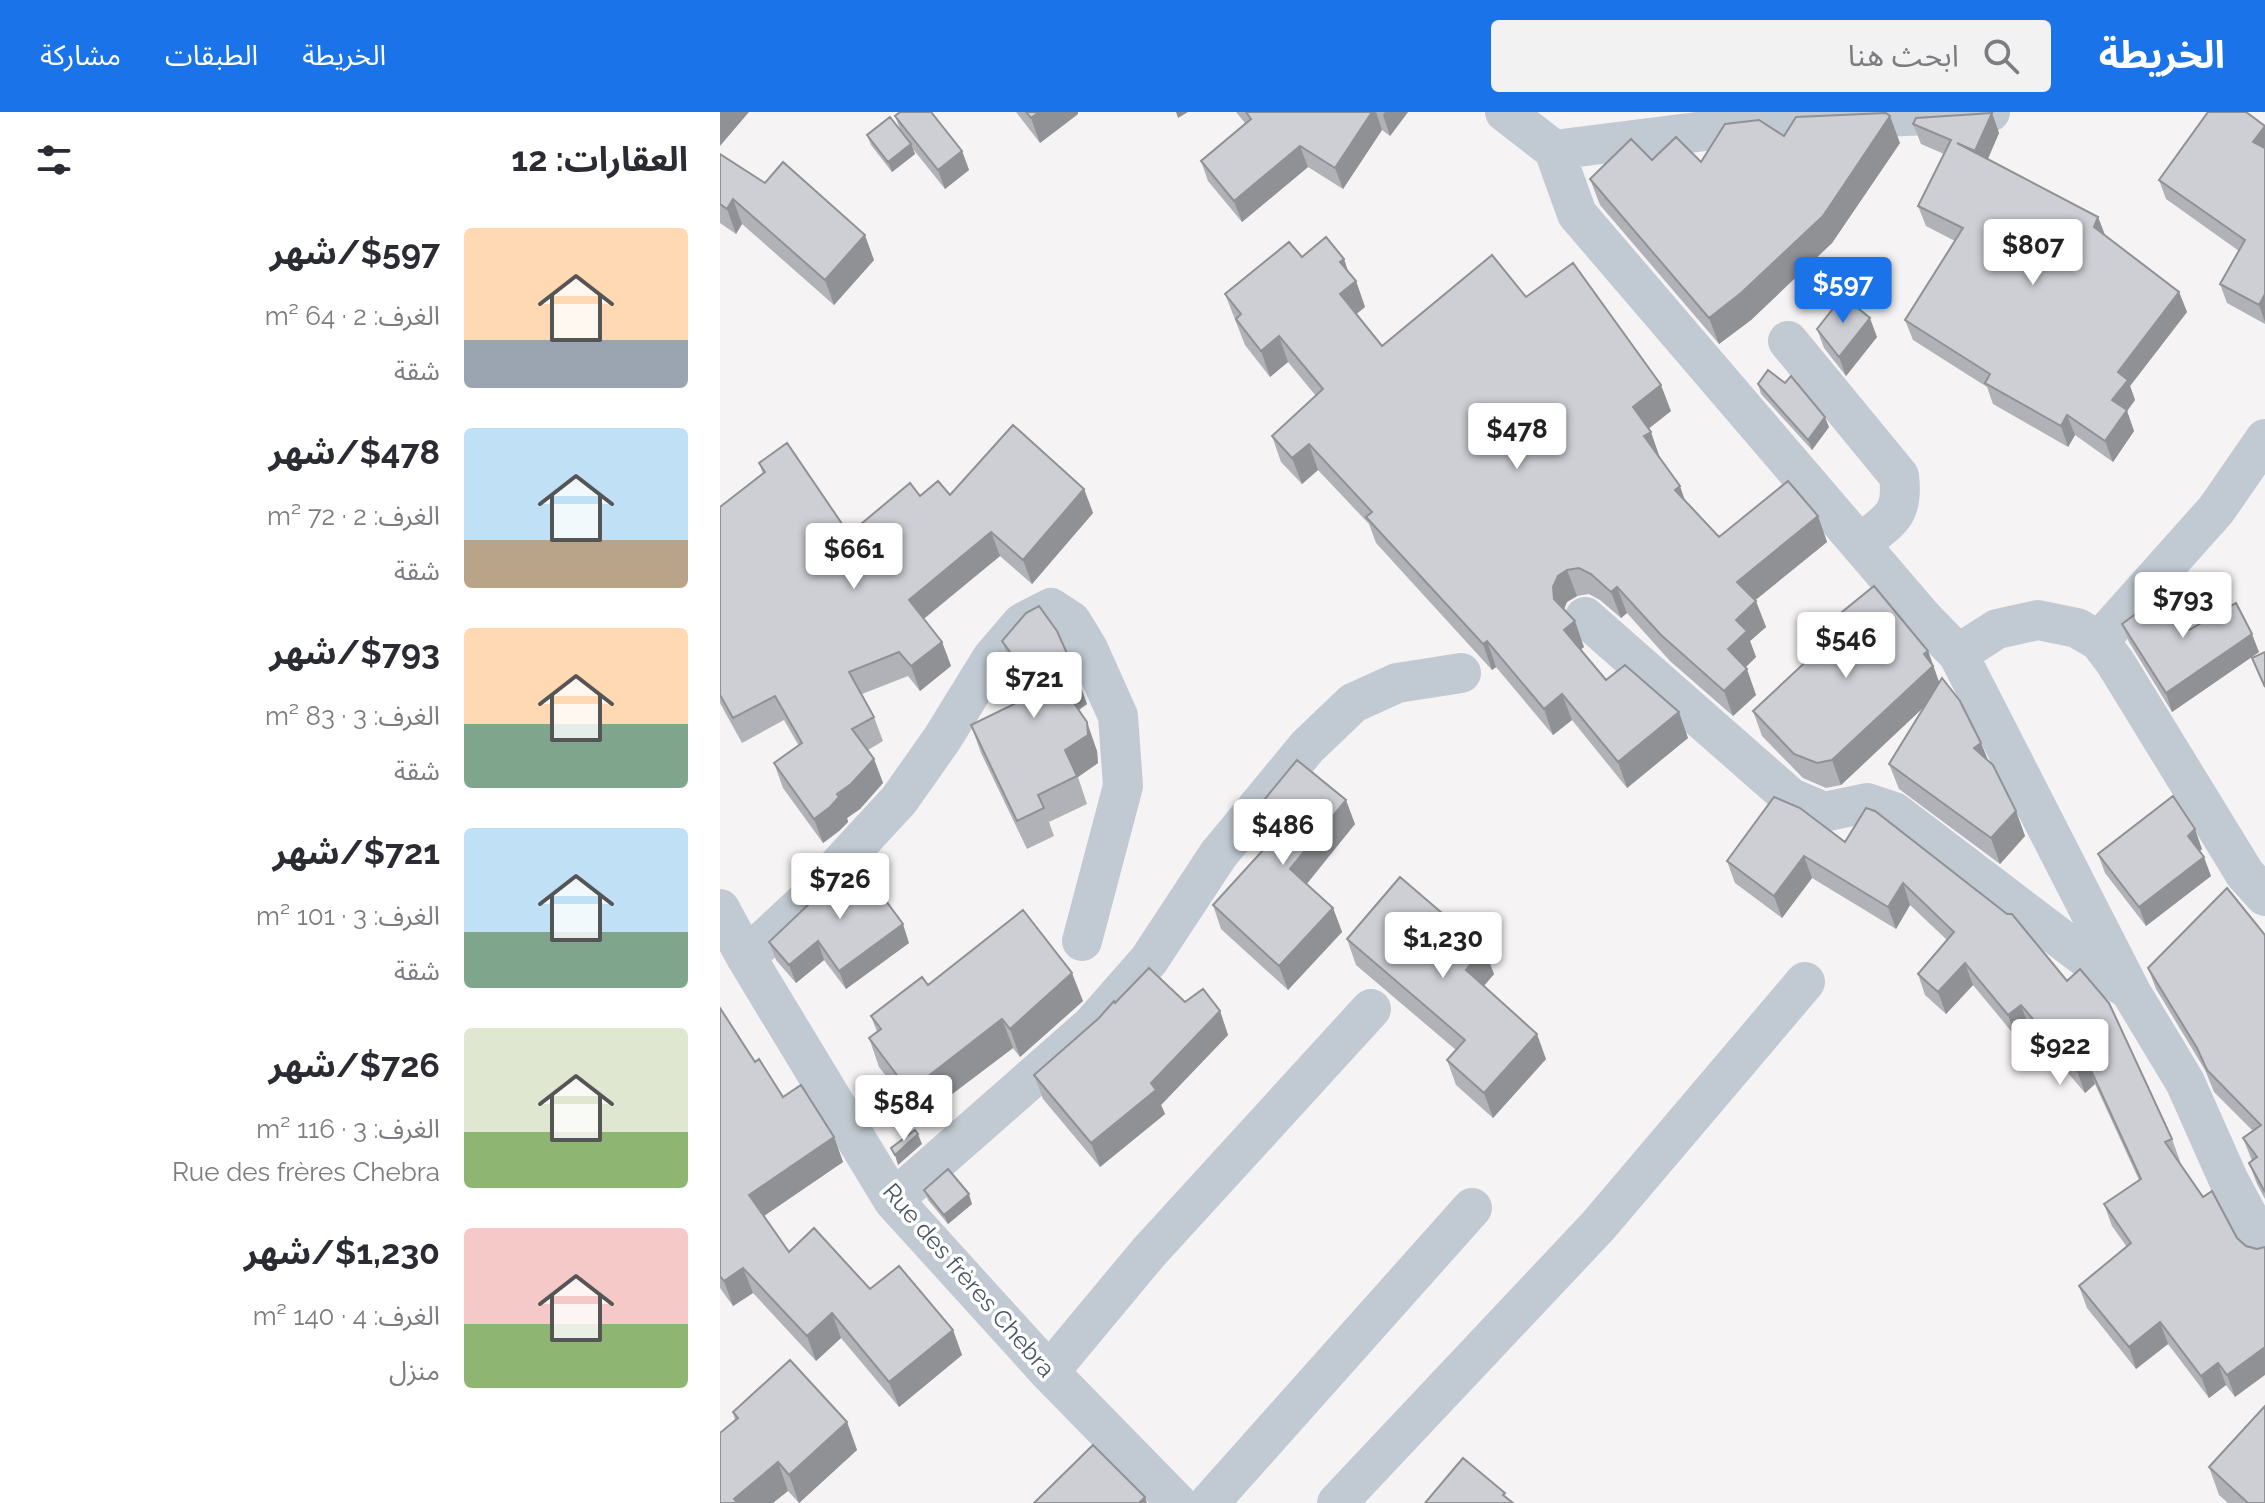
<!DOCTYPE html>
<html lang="ar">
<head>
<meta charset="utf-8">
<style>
	:root { --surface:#fff; --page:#f2f2f3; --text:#2b2b33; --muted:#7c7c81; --accent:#1a73e8 }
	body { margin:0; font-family:Raleway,"Noto Sans Arabic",sans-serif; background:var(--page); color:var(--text); direction:rtl; height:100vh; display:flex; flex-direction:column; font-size:30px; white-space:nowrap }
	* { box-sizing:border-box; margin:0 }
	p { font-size:26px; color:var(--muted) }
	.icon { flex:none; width:44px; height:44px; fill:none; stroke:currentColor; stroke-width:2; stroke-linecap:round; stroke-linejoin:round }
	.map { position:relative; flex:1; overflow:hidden; direction:ltr }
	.side { display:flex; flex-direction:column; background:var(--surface); width:720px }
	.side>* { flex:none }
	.price { position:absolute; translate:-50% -68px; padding:0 18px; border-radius:8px; background:#fff; color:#222; font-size:26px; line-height:52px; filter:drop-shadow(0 2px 4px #0008) }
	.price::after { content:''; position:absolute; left:50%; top:48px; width:24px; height:18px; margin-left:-12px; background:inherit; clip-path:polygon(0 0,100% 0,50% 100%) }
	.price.on { background:var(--accent); color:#fff }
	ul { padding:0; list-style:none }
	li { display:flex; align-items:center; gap:24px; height:200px; padding:0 32px }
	li span { display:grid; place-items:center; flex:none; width:224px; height:160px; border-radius:8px; color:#555 }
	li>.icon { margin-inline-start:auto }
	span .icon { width:96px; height:96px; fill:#fffc; stroke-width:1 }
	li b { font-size:34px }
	h2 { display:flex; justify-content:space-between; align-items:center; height:96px; padding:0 32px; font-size:34px }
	header { display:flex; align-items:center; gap:48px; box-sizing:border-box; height:112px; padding:0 40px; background:var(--accent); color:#fff }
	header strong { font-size:38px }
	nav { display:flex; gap:44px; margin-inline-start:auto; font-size:28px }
	.search { width:560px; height:72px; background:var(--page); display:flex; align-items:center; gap:20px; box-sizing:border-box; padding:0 28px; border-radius:8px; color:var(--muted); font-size:30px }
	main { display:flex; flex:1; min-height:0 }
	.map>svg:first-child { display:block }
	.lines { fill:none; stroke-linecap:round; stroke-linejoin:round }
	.street { stroke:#c1cad2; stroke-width:40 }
	.wall { fill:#b0b2b7 }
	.shaded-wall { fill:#909195 }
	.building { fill:#cdcfd5; stroke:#909195; stroke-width:2 }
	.labels { text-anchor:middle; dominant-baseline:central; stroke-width:7; stroke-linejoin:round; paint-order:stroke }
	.street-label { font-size:24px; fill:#4a5661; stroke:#fff }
</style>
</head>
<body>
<header>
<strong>الخريطة</strong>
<div class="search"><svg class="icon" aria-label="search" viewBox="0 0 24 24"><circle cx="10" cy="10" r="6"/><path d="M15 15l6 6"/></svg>ابحث هنا</div>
<nav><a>الخريطة</a><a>الطبقات</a><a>مشاركة</a></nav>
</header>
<main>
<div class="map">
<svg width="1545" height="1391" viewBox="0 0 1545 1391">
	<rect width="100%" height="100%" fill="#f5f3f3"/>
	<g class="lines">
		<path class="street" d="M785 0 834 38 1057 10 1270 0
			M834 38 857 102 1203 506 1238 542 1412 882 1465 970 1509 1069 1545 1136
			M1068 229 1179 364C1184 405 1169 407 1141 432
			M865 505 1071 686 1104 700 1147 691 1174 700 1403 874
			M1379 529 1496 398 1545 327
			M1238 542 1277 517 1318 508 1357 516 1379 529 1395 550 1525 762 1545 784
			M0 797 26 845 173 1088 329 1260 457 1391
			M26 845 84 791 179 688 222 627 272 546 302 511 331 496 351 509 368 537 398 604 403 674 362 829
			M173 1088 372 913 429 848 498 743 587 635 633 591 677 571 741 561
			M329 1260 428 1141 651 897
			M489 1391 752 1096
			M617 1391 878 1114 1085 870"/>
	</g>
	<path class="wall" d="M296 0H358V2L320 31Z
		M516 0H688L670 24 662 18 623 77 588 55 522 110 488 69 481 49 525 11Z
		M1272 1 1279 21 1268 47 1378 105 1385 123 1459 180 1467 200 1410 274 1415 288 1407 299 1414 319 1393 350 1355 323 1348 335 1273 292 1267 275 1193 228 1185 208 1235 129 1206 114 1198 94 1224 42 1201 32 1193 12Z
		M175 4 242 39 249 58 225 77 193 37 195 42 172 60 151 33 147 23 180 17Z
		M1545 14V212L1507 191 1500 172 1519 139 1446 87 1439 68Z
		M1064 24 1180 31 1112 131 1031 208 999 232 880 93 870 67 932 48 981 50Z
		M0 42 154 148 114 193 22 112 16 122 0 111Z
		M582 145 624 147 628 160 636 169 645 195 636 202 662 234 806 185 951 299 928 317 940 346 965 389 999 425 1098 404 1107 430 1035 488 1046 515 1030 529 1036 545 1025 555 1036 583 1013 604 950 549 907 501 901 506 880 488 869 482 857 484 847 490 844 498 864 535 860 538 886 568 968 626 907 676 852 608 833 623 776 555 772 558 656 431 649 412 598 358 582 372 561 350 552 324 596 284 568 250 550 265 525 233 505 182Z
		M1097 217 1157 225 1126 264 1104 236Z
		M1038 272 1109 315 1092 338 1041 282Z
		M39 351 129 422 200 384 230 383 364 377 373 401 312 472 280 444 204 507 222 530 231 554 200 579 188 564 142 582 154 605 163 629 148 638 154 647 163 671 140 697 127 706 128 710 119 719 103 731 63 676 54 651 79 634 64 608 22 631 0 591V395L43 362Z
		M1402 512 1469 518 1539 540 1452 600 1409 530Z
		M282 529 367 592 359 598 377 639 378 651 358 665 367 692 329 710 334 724 307 737 261 641 251 613 312 584 293 557Z
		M1084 531 1208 539 1219 571 1261 631 1268 648 1296 699 1305 724 1280 752 1179 677 1169 652 1204 595 1121 673 1106 676 1083 666 1042 624 1033 599 1089 546Z
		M1146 696 1452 1027 1460 1049 1515 1285 1506 1273 1489 1286 1448 1232 1416 1257 1367 1196 1359 1174 1407 1135 1392 1114 1384 1092 1419 1068 1375 972 1365 981 1309 915 1296 925 1253 873 1226 902 1205 883 1198 862 1227 828 1190 793 1176 817 1092 766 1062 806 1015 771 1007 749 1125 730Z
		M530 705 635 712 587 772 613 796 622 820 568 878 501 817 493 793 546 735 539 729Z
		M1482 737 1480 739 1491 764 1426 814 1385 761 1378 742Z
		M1545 823V1087L1537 1072 1529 1051 1532 1049 1523 1026 1533 1019 1494 980 1485 958 1436 877 1428 856Z
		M627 827 764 837 774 862 764 874 826 947 773 1006 736 973 727 948 736 938 636 853Z
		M49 830 189 831 126 877 104 848 76 871 56 848Z
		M208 873 363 889 300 945 293 936 199 1007 159 955 149 926 157 920 151 904Z
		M465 890 500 899 508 923 441 993 445 1002 380 1055 323 987 314 963 395 891Z
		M0 896 35 950 63 985 114 1025 123 1050 44 1104 69 1140 150 1177 233 1218 242 1243 179 1295 121 1226 96 1249 33 1181 13 1194 0 1176Z
		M204 1078 252 1092 228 1112 208 1088Z
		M13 1300 127 1310 137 1338 79 1391 68 1379 15 1308Z
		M1489 1355 1545 1391H1508L1499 1383Z"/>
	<path class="shaded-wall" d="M0 0H29L0 34Z
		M319 0H358V2L320 31 311 6Z
		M456 0H468L458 6Z
		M652 0H656L662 18 623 77 615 56Z
		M665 0H688L670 24 663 3Z
		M1272 1 1279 21 1262 60 1255 39Z
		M1170 4 1180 31 1112 131 1031 208 999 232 989 206Z
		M1545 14V43L1533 30Z
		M191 32 195 42 172 60 168 50Z
		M580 34 588 55 522 110 514 89Z
		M242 39 249 58 225 77 218 58Z
		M13 87 22 112 16 122 7 97Z
		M1378 105 1386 126 1374 115Z
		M145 123 154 148 114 193 105 168Z
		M624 147 632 171 636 169 645 195 629 208 620 182V150Z
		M1459 180 1467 200 1410 274 1415 288 1407 299 1414 319 1393 350 1385 329 1398 260Z
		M1545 182V210L1539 193Z
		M1150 206 1157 225 1126 264 1119 245Z
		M559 224 568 250 550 265 541 239Z
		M941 273 951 299 923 321 913 295Z
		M1347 303 1355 323 1348 335 1341 314Z
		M1105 305 1109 315 1092 338 1088 328Z
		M931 320 940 346 924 324Z
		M589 332 598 358 582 372 572 346Z
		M960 374 969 400 955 378Z
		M364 377 373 401 312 472 303 448Z
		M1098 404 1107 430 1027 495 1017 470Z
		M271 420 280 444 197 512 189 488Z
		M847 458 857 484 847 490 842 501 834 487 833 475 838 464Z
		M897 475 907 501 901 506 891 480Z
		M1036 489 1046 515 1030 529 1036 545 1018 563 1008 537 1016 508Z
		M855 509 864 535 853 544 844 518Z
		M1532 522 1539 540 1452 600 1446 581Z
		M767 529 776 555 772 558 763 532Z
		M222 530 231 554 200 579 191 554Z
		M1208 539 1222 578 1121 673 1112 648Z
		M1027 557 1036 583 1013 604 1004 579Z
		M357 564 367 592 352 602 342 574Z
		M842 582 852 608 833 623 824 597Z
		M959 600 968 626 907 676 898 650Z
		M367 610 377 639 378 651 358 665 345 638Z
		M1261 631 1271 656 1254 636Z
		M154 647 163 671 140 697 127 706 128 710 119 719 103 731 94 707Z
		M626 688 635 712 579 781 570 757Z
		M1296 699 1305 724 1280 752 1271 726Z
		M1475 717 1482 737 1475 743 1468 724Z
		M1084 744 1092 766 1062 806 1054 784Z
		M1484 745 1491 764 1426 814 1419 795Z
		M1183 771 1190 793 1176 817 1168 795Z
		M613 796 622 820 568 878 559 854Z
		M183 812 189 831 126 877 119 859Z
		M98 829 104 848 76 871 69 853Z
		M764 837 774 862 756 883 746 858Z
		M1245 851 1253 873 1226 902 1218 880Z
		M352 861 363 889 300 945 290 917Z
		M1301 893 1309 915 1296 925 1288 903Z
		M500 899 508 923 441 993 445 1002 380 1055 371 1031Z
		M282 907 293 936 199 1007 189 979Z
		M817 922 826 947 773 1006 764 981Z
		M1367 950 1375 972 1365 981 1357 959Z
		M198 1022 202 1032 178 1053 175 1043Z
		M114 1025 123 1050 38 1108 29 1083Z
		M249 1082 252 1092 228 1112 224 1103Z
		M23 1156 33 1181 13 1194 4 1169Z
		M112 1201 121 1226 96 1249 87 1224Z
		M1440 1210 1448 1232 1416 1257 1409 1235Z
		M233 1218 242 1243 179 1295 169 1270Z
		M1545 1235V1263L1515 1285 1507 1263Z
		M1498 1251 1506 1273 1489 1286 1481 1264Z
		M127 1310 137 1338 79 1391 69 1363Z
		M58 1350 68 1379 53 1391H15L14 1387Z
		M425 1385 427 1391H419Z"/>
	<path class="building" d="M180 0H211L242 39 218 58 175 4Z
		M306 0H319L311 6Z
		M526 0H652L615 56 580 34 514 89 481 49 531 7Z
		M1488 0H1526L1545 14 1533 30 1545 36V182L1539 193 1500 172 1525 128 1439 68Z
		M1166 1 1170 4 1103 104 1021 181 989 206 870 67 911 27 932 48 956 25 981 50 1005 12 1039 8 1064 24 1076 5Z
		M1272 1 1255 39 1237 31 1378 105 1374 115 1459 180 1398 260 1408 268 1392 288 1407 298 1385 329 1347 303 1341 314 1265 271 1270 262 1185 208 1243 116 1198 94 1231 28 1193 12 1196 6Z
		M170 5 191 32 168 50 147 23Z
		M0 42 45 71 63 50 145 123 105 168 13 87 7 97 0 92Z
		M606 125 624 147 620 150 636 169 620 182 662 234 772 143 806 185 853 151 941 273 913 295 931 320 924 324 960 374 955 378 999 425 1068 369 1098 404 1017 470 1036 489 1016 508 1027 519 1008 537 1027 557 1004 579 941 523 897 475 891 480 871 462 859 456 847 458 838 464 833 475 834 487 855 509 844 518 886 568 905 553 959 600 898 650 842 582 824 597 767 529 763 532 646 405 652 400 589 332 572 346 552 324 603 277 559 224 541 239 516 207 521 202 505 182 569 130 582 145Z
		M1123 184 1150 206 1119 245 1097 217Z
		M1048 258 1065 271 1071 264 1105 305 1088 328 1038 272Z
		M293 313 364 377 303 448 271 420 189 488 222 530 191 554 179 540 129 560 154 605 132 617 154 647 131 672 117 682 119 685 110 695 94 707 54 651 82 631 55 584 13 606 0 583V395L45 360 39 351 67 331 129 422 190 371 200 384 218 369 230 383Z
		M1154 474 1208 539 1204 542 1213 554 1112 648 1097 651 1074 642 1033 599 1093 543 1084 531Z
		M1444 481 1469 518 1516 491 1532 522 1446 581 1402 512Z
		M319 494 337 519 357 564 342 574 367 610 368 623 345 638 357 664 318 683 324 696 297 709 251 613 319 580 282 529 306 501Z
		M1545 540V575L1532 546Z
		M1222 566 1240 589 1261 631 1254 636 1273 653 1296 699 1271 726 1169 652Z
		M577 648 626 688 570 757 613 796 559 854 493 793 555 725 530 705Z
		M1453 684 1475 717 1468 724 1484 745 1419 795 1378 742Z
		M1054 685 1080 696 1125 730 1146 696 1155 699 1287 802H1292L1347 869 1360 857 1389 891 1452 1027 1445 1030 1483 1085 1492 1079 1517 1126 1526 1134 1537 1137 1545 1135V1235L1507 1263 1498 1251 1481 1264 1440 1210 1409 1235 1359 1174 1411 1131 1384 1092 1421 1067 1367 950 1357 959 1301 893 1288 903 1245 851 1218 880 1198 862 1234 820 1183 771 1168 795 1084 744 1054 784 1007 749Z
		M138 751 183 812 119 859 98 829 69 853 49 830 111 771Z
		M680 765 764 837 746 858 817 922 764 981 727 948 745 928 627 827Z
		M1507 776 1545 823V1080L1529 1051 1537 1045 1523 1026 1541 1013 1487 958 1477 936 1428 856Z
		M303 798 352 861 290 917 282 907 189 979 149 926 161 917 151 904 202 865 208 873Z
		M429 856 465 890 483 877 500 899 431 971 436 978 371 1031 314 963 379 906 394 889 395 891Z
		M0 896 35 950 39 947 63 985 81 973 114 1025 29 1083 69 1140 94 1116 150 1177 179 1154 233 1218 169 1270 112 1201 87 1224 23 1156 4 1169 0 1164Z
		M195 1018 198 1022 175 1043 171 1036Z
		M228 1057 249 1082 224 1103 204 1078Z
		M70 1248 127 1310 69 1363 58 1350 14 1387 17 1391H0V1321L18 1306 13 1300Z
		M1545 1294V1391H1528L1489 1355Z
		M373 1333 425 1385 419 1391H314Z
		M743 1346 785 1381 783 1383 793 1391H705Z"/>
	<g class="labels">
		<g class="street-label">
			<text transform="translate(249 1168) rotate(49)">Rue des frères Chebra</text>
		</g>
	</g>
</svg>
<b class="price" style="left:1313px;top:175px">$807</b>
<b class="price on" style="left:1123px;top:213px">$597</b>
<b class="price" style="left:797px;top:359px">$478</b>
<b class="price" style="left:134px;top:479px">$661</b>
<b class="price" style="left:1463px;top:528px">$793</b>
<b class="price" style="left:1126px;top:568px">$546</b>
<b class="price" style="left:314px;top:608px">$721</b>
<b class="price" style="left:563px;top:755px">$486</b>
<b class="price" style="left:120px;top:809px">$726</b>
<b class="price" style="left:723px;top:868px">$1,230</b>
<b class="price" style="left:1340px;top:975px">$922</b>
<b class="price" style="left:184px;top:1031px">$584</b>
</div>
<section class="side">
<h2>العقارات: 12<svg class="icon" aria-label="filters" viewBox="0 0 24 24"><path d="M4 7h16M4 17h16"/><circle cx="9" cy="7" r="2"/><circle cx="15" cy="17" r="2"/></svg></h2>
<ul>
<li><span style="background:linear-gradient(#ffd9b3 70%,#9aa5b1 0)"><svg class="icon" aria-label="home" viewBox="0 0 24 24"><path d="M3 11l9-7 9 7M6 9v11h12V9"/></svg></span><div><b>$597/شهر</b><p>الغرف: 2 · 64 m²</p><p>شقة</p></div></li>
<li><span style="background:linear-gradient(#bfe0f5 70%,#b9a48a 0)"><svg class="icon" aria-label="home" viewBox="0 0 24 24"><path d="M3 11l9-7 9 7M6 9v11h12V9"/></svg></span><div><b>$478/شهر</b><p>الغرف: 2 · 72 m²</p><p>شقة</p></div></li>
<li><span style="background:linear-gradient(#ffd9b3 60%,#7fa58c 0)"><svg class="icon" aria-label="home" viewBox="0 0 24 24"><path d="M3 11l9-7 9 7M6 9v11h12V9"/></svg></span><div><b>$793/شهر</b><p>الغرف: 3 · 83 m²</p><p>شقة</p></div></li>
<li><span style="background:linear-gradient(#bfe0f5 65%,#7fa58c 0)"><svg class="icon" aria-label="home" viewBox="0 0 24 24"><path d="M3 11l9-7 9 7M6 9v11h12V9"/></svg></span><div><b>$721/شهر</b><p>الغرف: 3 · 101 m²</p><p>شقة</p></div></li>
<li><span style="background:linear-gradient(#dfe7d0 65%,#8fb573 0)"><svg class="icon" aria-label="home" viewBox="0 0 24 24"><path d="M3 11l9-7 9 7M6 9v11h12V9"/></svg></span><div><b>$726/شهر</b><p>الغرف: 3 · 116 m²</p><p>Rue des frères Chebra</p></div></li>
<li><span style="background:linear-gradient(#f6c9c9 60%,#8fb573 0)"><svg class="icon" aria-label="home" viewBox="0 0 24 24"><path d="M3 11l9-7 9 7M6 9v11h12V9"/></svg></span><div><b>$1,230/شهر</b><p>الغرف: 4 · 140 m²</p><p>منزل</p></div></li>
</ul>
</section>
</main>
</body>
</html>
